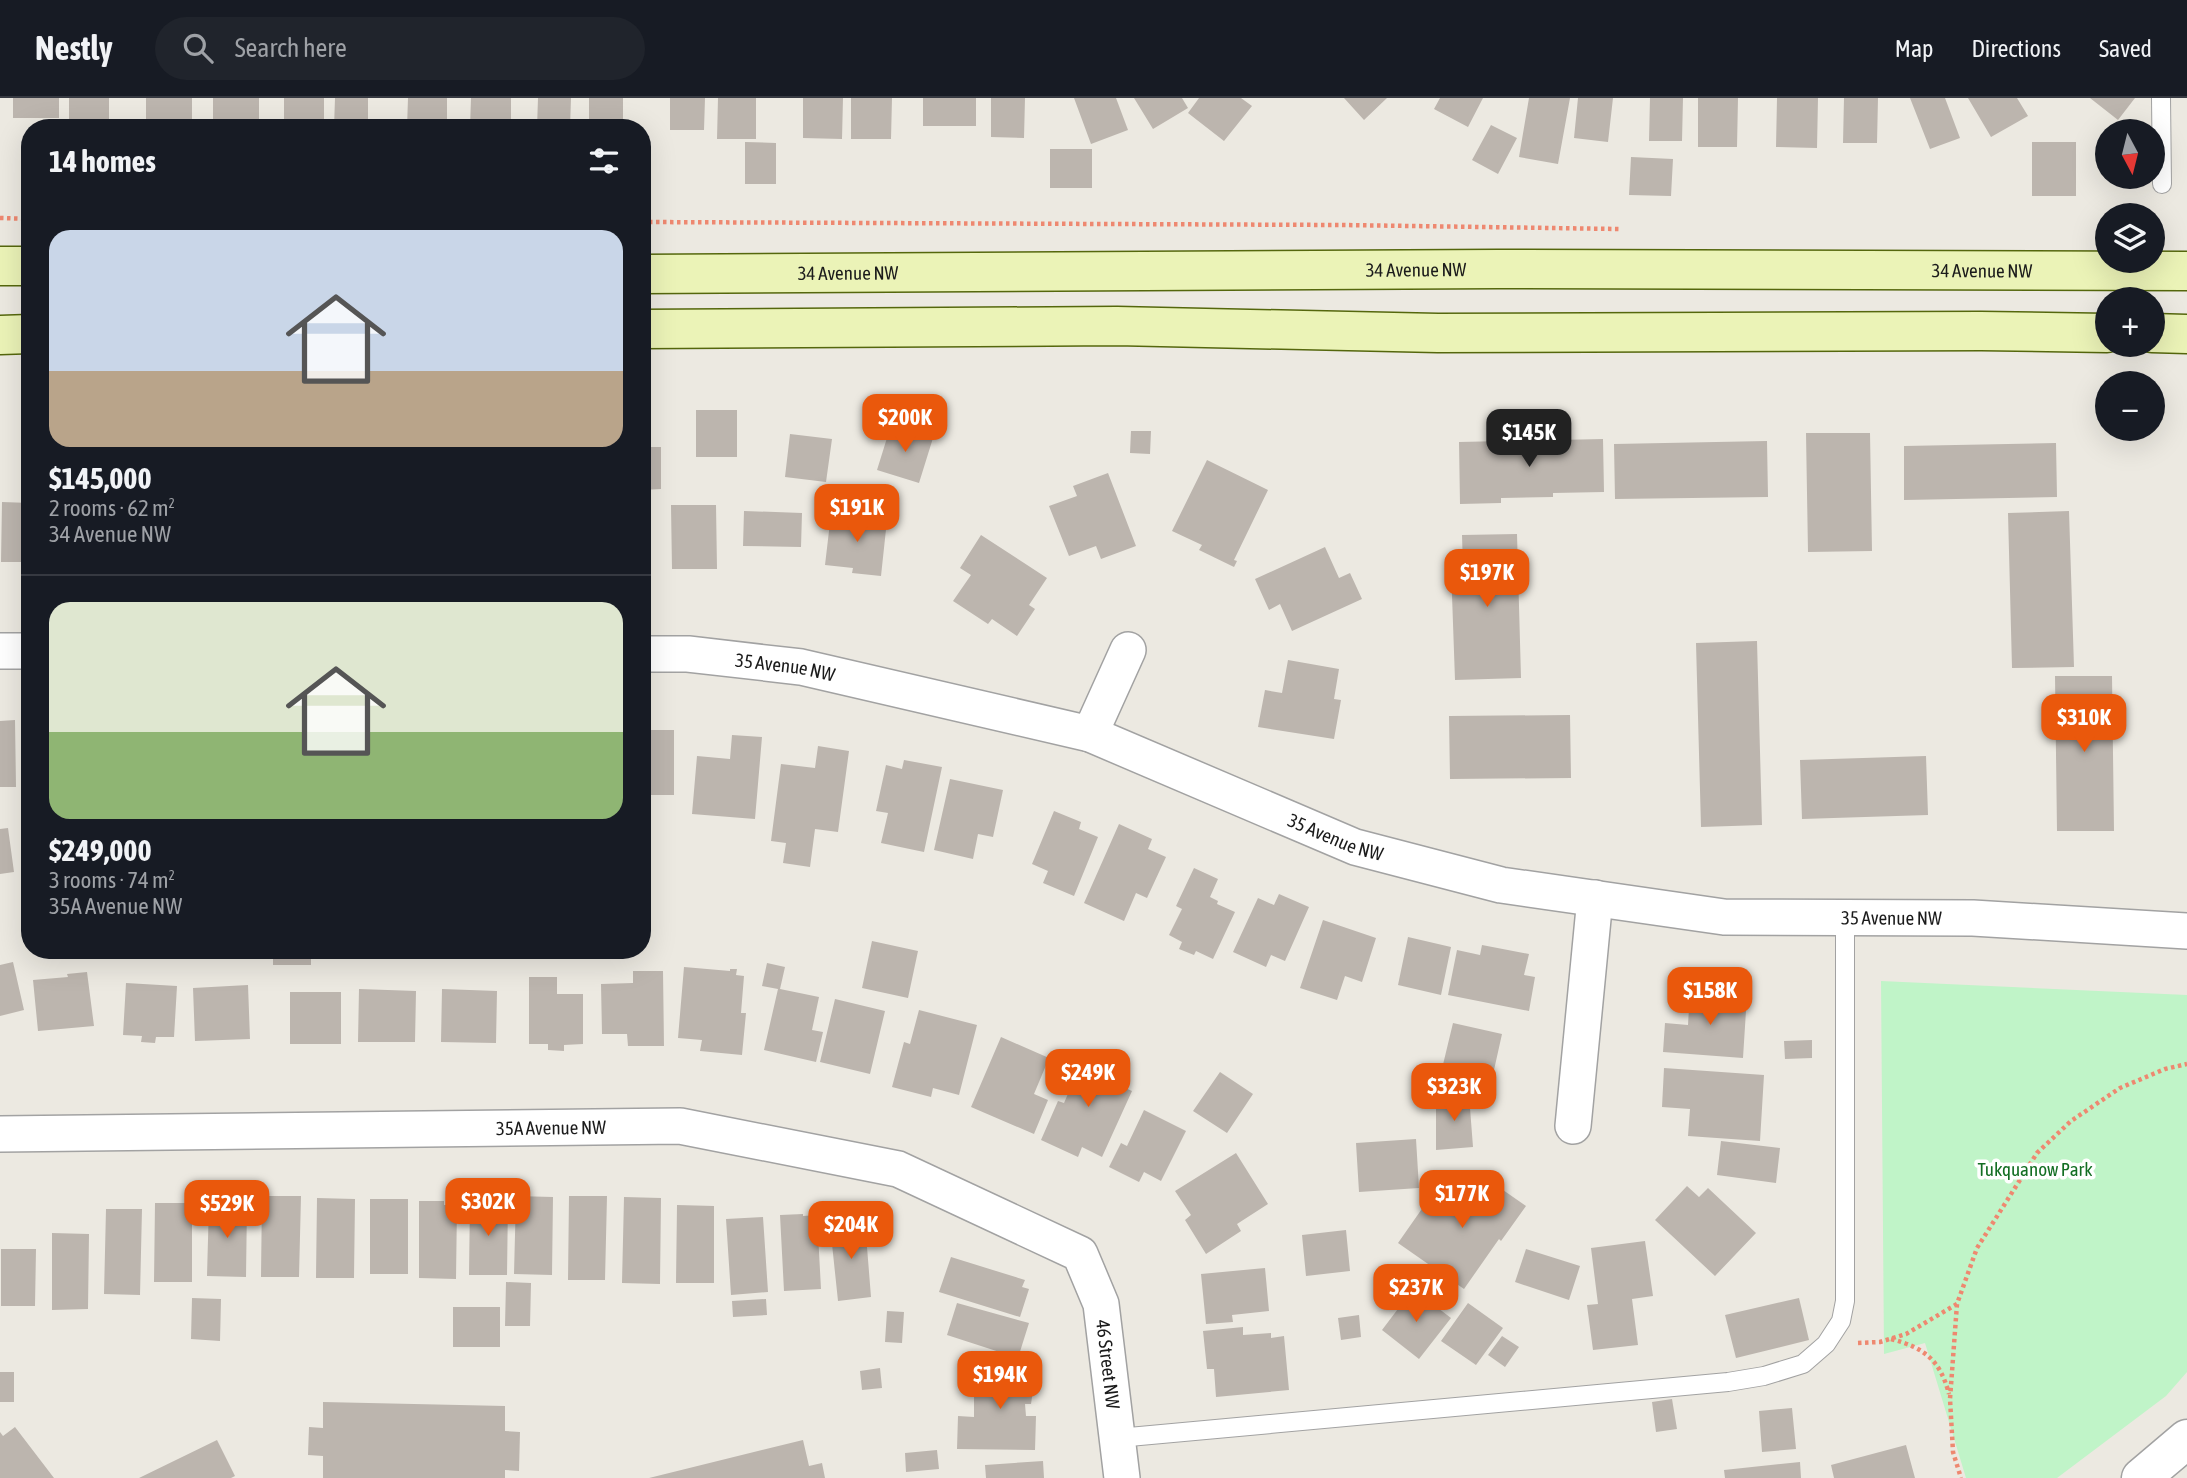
<!DOCTYPE html>
<html lang="en">
<head>
<meta charset="utf-8">
<style>
	:root { --surface:#171b24; --page:#20242c; --text:#f1f3f6; --muted:#9ea1a6; --line:#363941; --accent:#ea580c }
	body { margin:0; font-family:"Asap Condensed",sans-serif; background:var(--page); color:var(--text); height:100vh; display:flex; flex-direction:column; font-size:26px; white-space:nowrap }
	* { box-sizing:border-box; margin:0 }
	p { font-size:23px; color:var(--muted) }
	.icon { flex:none; width:38px; height:38px; fill:none; stroke:currentColor; stroke-width:2; stroke-linecap:round; stroke-linejoin:round }
	.map { position:relative; flex:1; overflow:hidden }
	.drawer { position:absolute; left:21px; top:21px; width:630px; height:840px; display:flex; flex-direction:column; background:var(--surface); border-radius:28px; box-shadow:0 7px 28px #0002 }
	.drawer>* { flex:none }
	.needle { width:46px; rotate:173deg }
	.tools { position:absolute; left:2095px; top:21px; display:grid; gap:14px }
	.tools a { display:grid; place-items:center; width:70px; height:70px; border-radius:50%; background:var(--surface); box-shadow:0 7px 28px #0002; font-size:35px }
	.price { position:absolute; translate:-50% -60px; padding:0 16px; border-radius:14px; background:var(--accent); color:#fff; font-size:23px; line-height:46px; filter:drop-shadow(0 2px 4px #0008) }
	.price::after { content:''; position:absolute; left:50%; top:42px; width:21px; height:16px; margin-left:-10px; background:inherit; clip-path:polygon(0 0,100% 0,50% 100%) }
	.price.active { background:#222; color:#fff }
	ul { padding:0; list-style:none }
	li { display:grid; align-content:center; gap:14px; height:371px; padding:0 28px }
	li+li { border-top:2px solid var(--line) }
	li span { display:grid; place-items:center; height:217px; border-radius:21px; color:#555 }
	li>.icon { margin-inline-start:auto }
	span .icon { width:126px; height:126px; fill:#fffc; stroke-width:1 }
	li b { font-size:30px }
	h2 { display:flex; justify-content:space-between; align-items:center; height:84px; padding:0 28px; font-size:30px }
	header { display:flex; align-items:center; gap:42px; box-sizing:border-box; height:98px; padding:0 35px; background:var(--surface); border-bottom:2px solid var(--line) }
	header strong { font-size:33px }
	nav { display:flex; gap:38px; margin-inline-start:auto; font-size:24px }
	.search { width:490px; height:63px; background:var(--page); display:flex; align-items:center; gap:18px; box-sizing:border-box; padding:0 24px; border-radius:38px; color:var(--muted); font-size:26px }
	.map>svg:first-child { display:block }
	.park { fill:#c0f4c8 }
	.building { fill:#bcb5ae }
	.lines { fill:none; stroke-linecap:round; stroke-linejoin:round }
	.service-casing { stroke:#a2a2a2; stroke-width:20 }
	.minor-casing { stroke:#a2a2a2; stroke-width:38 }
	.tertiary-casing { stroke:#a2a2a2; stroke-width:41 }
	.secondary-casing { stroke:#55670d; stroke-width:41 }
	.path { stroke:#ee8870; stroke-width:4.5; stroke-dasharray:3.5 3.5; stroke-linecap:butt }
	.service { stroke:#fff; stroke-width:18 }
	.minor { stroke:#fff; stroke-width:35 }
	.tertiary { stroke:#fff; stroke-width:38 }
	.secondary { stroke:#ebf3b7; stroke-width:38 }
	.labels { text-anchor:middle; dominant-baseline:central; stroke-width:7; stroke-linejoin:round; paint-order:stroke }
	.street-label { font-size:19px; fill:#1b1b1b; stroke:#fff }
	.park-label { font-size:19px; fill:#136e23; stroke:#fff }
</style>
</head>
<body>
<header>
<strong>Nestly</strong>
<div class="search"><svg class="icon" aria-label="search" viewBox="0 0 24 24"><circle cx="10" cy="10" r="6"/><path d="M15 15l6 6"/></svg>Search here</div>
<nav><a>Map</a><a>Directions</a><a>Saved</a></nav>
</header>
<div class="map">
<svg width="2187" height="1380" viewBox="0 0 2187 1380">
	<rect width="100%" height="100%" fill="#ece9e1"/>
	<path class="park" d="M1881 883 2187 897V1274L2166 1298 2057 1380H1966L1925 1245 1884 1256Z"/>
	<path class="building" d="M13 0H59V20H13Z
		M69 0H109V27H69Z
		M146 0H192V26H146Z
		M213 0H259V22H213Z
		M284 0H324V26H284Z
		M335 0H368V30H334Z
		M408 0H447V30H407Z
		M471 0H511V30H470Z
		M538 0H571L570 30H537Z
		M589 0H623V30H589Z
		M670 0H705L704 32H670Z
		M718 0H756V41H717Z
		M803 0H843L842 41 803 40Z
		M851 0H892L891 41H851Z
		M923 0H976V28H923Z
		M991 0H1025L1024 40 991 39Z
		M1074 0H1116L1128 32 1091 46Z
		M1134 0H1182L1188 10 1153 31Z
		M1199 0H1241L1252 8 1224 43 1188 15Z
		M1344 0H1387L1364 22Z
		M1440 0H1483L1468 29 1434 11Z
		M1529 0H1570L1558 66 1519 59Z
		M1578 0H1613L1608 44 1574 40Z
		M1650 0H1683L1682 43H1649Z
		M1698 0H1738L1737 49H1698Z
		M1777 0H1818L1817 50 1776 49Z
		M1844 0H1878L1877 45H1843Z
		M1910 0H1945L1960 40 1930 51Z
		M1968 0H2017L2028 18 1991 39Z
		M2090 0H2135L2118 22Z
		M1491 27 1517 40 1498 76 1472 62Z
		M745 44 776 45V86H745Z
		M2032 44H2076V98H2032Z
		M1050 51H1092V90H1050Z
		M1631 59 1673 61 1671 98 1629 97Z
		M696 312H737V359H696Z
		M891 327 933 340 919 385 877 372Z
		M1131 333H1151L1150 356 1130 355Z
		M1806 335H1870L1872 453 1808 454Z
		M790 336 832 341 826 384 785 379Z
		M1603 341 1604 394 1553 395V399L1501 400V405L1460 406 1459 344Z
		M1767 343 1768 399 1615 401 1614 346Z
		M2056 345 2057 399 1904 402V348Z
		M642 349H661V391L642 392Z
		M1207 362 1268 392 1234 462 1237 463 1234 469 1199 452 1202 447 1172 433Z
		M1108 375 1136 448 1101 461 1096 448 1069 458 1049 408 1077 398 1073 388Z
		M2 404 30 405V464H1Z
		M671 407H716L717 471H672Z
		M744 413 802 415 801 449 743 448Z
		M2069 413 2074 569 2012 570 2008 415Z
		M831 416 887 422 881 478 852 475 853 470 825 467Z
		M1517 436 1521 580 1455 582 1451 469H1463L1462 437Z
		M981 437 1047 480 1029 507 1035 511 1017 538 992 521 988 526 953 503 971 477 960 470Z
		M1325 449 1339 480 1350 475 1362 501 1292 533 1280 506 1269 512 1255 481Z
		M1757 543 1762 727 1701 729 1696 545Z
		M1288 562 1339 571 1334 601 1341 602 1334 641 1258 629 1265 592 1282 595Z
		M2055 578H2112L2114 733H2057Z
		M1570 617 1571 680 1450 681 1449 618Z
		M15 622 16 689H0V623Z
		M642 632H674V697H642Z
		M732 637 762 639 755 721 692 716 697 658 730 661Z
		M818 648 849 653 838 734 815 731 810 769 783 765 786 745 771 743 781 666 815 670Z
		M1926 658 1928 717 1802 721 1800 662Z
		M904 662 942 669 924 754 881 745 888 715 876 713 886 667 902 671Z
		M950 681 1003 692 993 739 978 736 973 761 934 752Z
		M642 708H645V737H642Z
		M1054 713 1081 724 1079 731 1098 739 1074 798 1043 785 1048 773 1032 766Z
		M1119 726 1152 741 1148 751 1166 759 1147 800 1136 795 1124 823 1084 805Z
		M8 730 14 774 0 776V731Z
		M1194 770 1218 781 1210 799 1218 803 1217 806 1235 814 1213 861 1196 853 1194 857 1179 851 1182 844 1169 837 1182 811 1176 808Z
		M1279 796 1309 809 1285 863 1271 857 1266 869 1233 854 1258 800 1274 807Z
		M1323 822 1376 840 1362 884 1345 878 1337 902 1300 890Z
		M1408 839 1451 849 1441 897 1398 887Z
		M872 843 918 853 908 900 862 890Z
		M1482 847 1529 856 1524 877 1535 879 1529 913 1448 897 1457 852 1480 857Z
		M273 852H311V867H273Z
		M13 864 24 912 0 918V867Z
		M767 865 785 869 780 891 819 899 812 932 823 934 816 964 764 952 778 891 762 888Z
		M684 869 730 873V871H737L736 877 744 878 741 915H746L742 957 700 953 702 942 678 940Z
		M633 873H663L664 948H628L627 936H602L601 886 633 885Z
		M87 874 94 928 38 933 33 882 68 879 67 876Z
		M529 879H557V896H583V946L564 947V953L548 952V946H529Z
		M126 885 177 888 174 939H156L155 945 141 944 142 938 123 937Z
		M248 887 250 941 195 943 193 890Z
		M359 891 416 893 415 944H358Z
		M442 891 497 893 496 945 441 944Z
		M1690 893 1747 897 1743 960 1663 954 1665 925 1688 927Z
		M290 894H341V946H290Z
		M835 901 885 913 870 976 820 964Z
		M919 912 977 927 959 997 933 990 931 999 892 989 904 944 910 946Z
		M1453 925 1502 936 1490 990 1440 979Z
		M1001 939 1049 960 1034 996 1048 1002 1034 1036 971 1009Z
		M1812 942V960L1785 961 1784 943Z
		M1086 954 1120 970 1114 985 1132 993 1102 1059 1082 1049 1078 1059 1041 1042 1058 1003 1064 1005Z
		M1664 970 1764 977 1760 1043 1688 1038 1690 1011 1662 1009Z
		M1220 974 1253 996 1227 1035 1193 1013Z
		M1469 997 1473 1049 1436 1052V1000Z
		M1144 1012 1186 1033 1161 1083 1144 1074 1139 1084 1109 1069 1121 1045 1127 1048Z
		M1416 1041 1419 1090 1359 1094 1356 1045Z
		M1721 1043 1780 1050 1776 1085 1717 1077Z
		M1236 1055 1268 1106 1237 1126 1241 1133 1206 1156 1185 1122 1191 1117 1175 1093Z
		M1480 1076 1526 1108 1501 1143 1499 1141 1464 1191 1398 1145 1433 1095 1455 1111Z
		M1687 1088 1699 1099 1708 1090 1756 1135 1715 1178 1655 1122Z
		M262 1098H301L299 1179H261Z
		M516 1098 553 1099 552 1177 514 1176Z
		M569 1098H607L605 1182H568Z
		M624 1099 661 1100 660 1186 622 1185Z
		M317 1100 355 1101 354 1180H316Z
		M370 1101H408V1176H370Z
		M470 1102H508L507 1177H469Z
		M419 1103H444V1107H457L456 1181 419 1180Z
		M155 1105H192V1184H154Z
		M209 1105 247 1106 246 1179 207 1178Z
		M677 1107 714 1108V1185H676Z
		M106 1111H142L140 1197 104 1196Z
		M803 1116V1118L817 1117 821 1191 784 1193 780 1117Z
		M763 1119 768 1194 731 1197 726 1121Z
		M865 1124 871 1199 838 1203 830 1127Z
		M1346 1132 1350 1173 1306 1178 1302 1137Z
		M52 1135 89 1136 88 1211 52 1212Z
		M1645 1143 1653 1198 1632 1201 1638 1247 1593 1252 1587 1207 1598 1206 1591 1150Z
		M1 1151H36L35 1208H1Z
		M1526 1151 1580 1168 1569 1202 1515 1184Z
		M951 1159 1025 1182 1022 1189 1029 1191 1020 1219 939 1194Z
		M1265 1170 1269 1213 1232 1217 1233 1224 1206 1226 1201 1176Z
		M506 1184 531 1185 530 1228H505Z
		M1413 1191 1451 1220 1419 1261 1382 1232Z
		M192 1200 221 1201 220 1243 191 1241Z
		M1799 1200 1809 1242 1736 1260 1725 1217Z
		M766 1201 767 1217 733 1219 732 1203Z
		M957 1205 1029 1225 1018 1260 947 1237Z
		M1468 1205 1503 1230 1476 1267 1441 1243Z
		M453 1209H500V1249H453Z
		M887 1213 904 1214 902 1245 885 1244Z
		M1359 1217 1361 1239 1341 1242 1338 1220Z
		M1243 1229V1237L1271 1235V1240L1284 1238 1289 1292 1216 1299 1214 1271H1207L1203 1233Z
		M1502 1238 1519 1249 1505 1269 1488 1257Z
		M980 1264 1036 1272 1031 1306H1025L1026 1318H1036L1035 1352 957 1351 958 1318 974 1319V1299Z
		M880 1270 882 1290 862 1292 860 1273Z
		M0 1274H14V1304H0Z
		M1672 1301 1677 1331 1656 1334 1652 1304Z
		M323 1304 505 1308V1333L520 1334 519 1373 505 1372V1380H323V1358L308 1357 309 1329 323 1330Z
		M1792 1310 1796 1351 1762 1354 1759 1313Z
		M15 1329 54 1380H0V1334L3 1338Z
		M217 1342 235 1378 231 1380H139Z
		M803 1342 809 1368 822 1365 825 1380H649Z
		M1906 1347 1915 1380H1834L1831 1367Z
		M937 1352 939 1371 906 1374 905 1355Z
		M1043 1363 1044 1380H986L985 1367Z
		M1800 1364 1801 1380H1725L1724 1372Z"/>
	<g class="lines">
		<g class="service-casing">
			<path id="service" d="M2161 0 2162 86
				M1118 1340 1728 1284 1764 1278 1803 1266 1826 1246 1841 1223 1845 1203V820"/>
		</g>
		<g class="minor-casing">
			<g id="minor">
				<path d="M0 553H30"/>
				<path id="s1" d="M642 556H688L801 569 1090 636 1355 749 1501 787 1724 819 1973 820 2187 833"/>
				<path d="M1090 636 1128 552"/>
				<path d="M1573 1028 1595 800"/>
				<path id="s2" d="M0 1036 680 1028 898 1071 1080 1156 1101 1206 1122 1380"/>
			</g>
		</g>
		<g class="tertiary-casing">
			<path id="tertiary" d="M2141 1380 2187 1341"/>
		</g>
		<g class="secondary-casing">
			<g id="secondary">
				<path d="M0 168H30"/>
				<path id="s3" d="M642 176 1497 171 2187 173"/>
				<path d="M642 231 1117 228 1438 235 1981 233 2107 235"/>
				<path d="M2152 235 2187 236"/>
				<path d="M0 237 30 236"/>
			</g>
		</g>
		<path class="path" d="M0 120 30 121
			M642 124 1341 127 1620 131
			M1957 1206 1950 1301 1953 1354 1961 1380
			M1891 1241C1925 1250 1940 1262 1949 1296
			M1858 1245 1880 1244 1906 1236 1957 1206 1977 1150 2037 1055 2071 1023 2120 990 2165 971 2187 966"/>
		<use href="#service" class="service"/>
		<use href="#minor" class="minor"/>
		<use href="#tertiary" class="tertiary"/>
		<use href="#secondary" class="secondary"/>
	</g>
	<g class="labels">
		<g class="street-label">
			<text stroke="none"><textPath href="#s3" startOffset="774">34 Avenue NW</textPath></text>
			<text stroke="none"><textPath href="#s3" startOffset="1340">34 Avenue NW</textPath></text>
			<text stroke="none"><textPath href="#s3" startOffset="206">34 Avenue NW</textPath></text>
			<text stroke="none"><textPath href="#s1" startOffset="144">35 Avenue NW</textPath></text>
			<text stroke="none"><textPath href="#s1" startOffset="723">35 Avenue NW</textPath></text>
			<text stroke="none"><textPath href="#s1" startOffset="1288">35 Avenue NW</textPath></text>
			<text stroke="none"><textPath href="#s2" startOffset="551">35A Avenue NW</textPath></text>
			<text stroke="none"><textPath href="#s2" startOffset="1218">46 Street NW</textPath></text>
		</g>
		<g class="park-label">
			<text x="2035" y="1071">Tukquanow Park</text>
		</g>
	</g>
</svg>
<div class="tools">
<a><svg class="needle" viewBox="-14 -14 28 28"><path d="M0-13l5 13h-10z" fill="#e53935"/><path d="M0 13l5-13h-10z" fill="#9ea1a6"/></svg></a>
<a><svg class="icon" aria-label="layers" viewBox="0 0 24 24"><path d="M12 4l9 5-9 5-9-5zM3 14l9 5 9-5"/></svg></a>
<a>+</a>
<a>−</a>
</div>
<b class="price" style="left:905px;top:356px">$200K</b>
<b class="price active" style="left:1529px;top:371px">$145K</b>
<b class="price" style="left:857px;top:446px">$191K</b>
<b class="price" style="left:1487px;top:511px">$197K</b>
<b class="price" style="left:2084px;top:656px">$310K</b>
<b class="price" style="left:1710px;top:929px">$158K</b>
<b class="price" style="left:1088px;top:1011px">$249K</b>
<b class="price" style="left:1454px;top:1025px">$323K</b>
<b class="price" style="left:1462px;top:1132px">$177K</b>
<b class="price" style="left:488px;top:1140px">$302K</b>
<b class="price" style="left:227px;top:1142px">$529K</b>
<b class="price" style="left:851px;top:1163px">$204K</b>
<b class="price" style="left:1416px;top:1226px">$237K</b>
<b class="price" style="left:1000px;top:1313px">$194K</b>
<section class="drawer">
<h2>14 homes<svg class="icon" aria-label="filters" viewBox="0 0 24 24"><path d="M4 7h16M4 17h16"/><circle cx="9" cy="7" r="2"/><circle cx="15" cy="17" r="2"/></svg></h2>
<ul>
<li><span style="background:linear-gradient(#c9d6e8 65%,#b9a48a 0)"><svg class="icon" aria-label="home" viewBox="0 0 24 24"><path d="M3 11l9-7 9 7M6 9v11h12V9"/></svg></span><div><b>$145,000</b><p>2 rooms · 62 m²</p><p>34 Avenue NW</p></div></li>
<li><span style="background:linear-gradient(#dfe7d0 60%,#8fb573 0)"><svg class="icon" aria-label="home" viewBox="0 0 24 24"><path d="M3 11l9-7 9 7M6 9v11h12V9"/></svg></span><div><b>$249,000</b><p>3 rooms · 74 m²</p><p>35A Avenue NW</p></div></li>
</ul>
</section>
</div>
</body>
</html>
